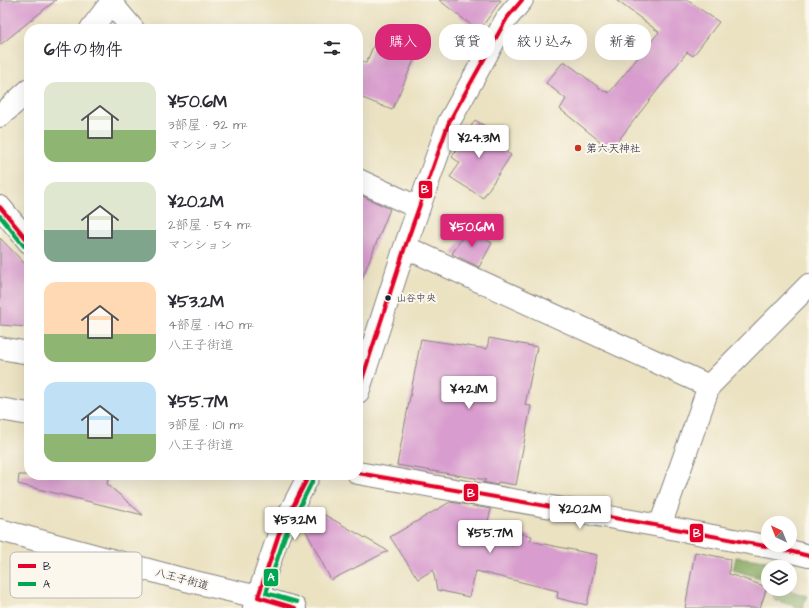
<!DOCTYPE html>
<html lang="ja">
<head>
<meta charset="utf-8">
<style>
	:root { --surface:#fff; --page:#f7f7f7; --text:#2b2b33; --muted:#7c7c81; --accent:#db2777 }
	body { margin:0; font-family:"Architects Daughter","Klee One",sans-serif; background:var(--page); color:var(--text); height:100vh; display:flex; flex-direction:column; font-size:15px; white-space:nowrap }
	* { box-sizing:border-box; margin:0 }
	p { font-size:13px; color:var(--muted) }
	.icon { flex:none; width:22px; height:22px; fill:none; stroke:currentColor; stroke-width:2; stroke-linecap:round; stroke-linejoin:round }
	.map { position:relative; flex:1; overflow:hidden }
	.sheet { position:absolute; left:24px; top:24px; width:339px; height:456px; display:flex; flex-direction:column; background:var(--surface); border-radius:16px; box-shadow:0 4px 16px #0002 }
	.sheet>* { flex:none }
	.guide { position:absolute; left:375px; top:24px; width:374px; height:36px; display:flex; gap:8px }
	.needle { width:26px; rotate:317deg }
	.fabs { position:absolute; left:761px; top:516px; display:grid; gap:8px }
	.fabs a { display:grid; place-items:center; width:36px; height:36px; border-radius:50%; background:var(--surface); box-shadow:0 4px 16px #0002; font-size:20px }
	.price { position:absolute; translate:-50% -34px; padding:0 9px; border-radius:4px; background:#fff; color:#222; font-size:13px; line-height:26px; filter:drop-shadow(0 1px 2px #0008) }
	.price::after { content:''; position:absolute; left:50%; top:24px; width:12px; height:9px; margin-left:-6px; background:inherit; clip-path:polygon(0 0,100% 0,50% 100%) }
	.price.current { background:var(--accent); color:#fff }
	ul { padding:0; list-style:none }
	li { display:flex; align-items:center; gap:12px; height:100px; padding:0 20px }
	li span { display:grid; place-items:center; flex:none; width:112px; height:80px; border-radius:12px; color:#555 }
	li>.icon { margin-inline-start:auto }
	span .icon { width:48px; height:48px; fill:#fffc; stroke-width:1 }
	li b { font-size:17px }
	h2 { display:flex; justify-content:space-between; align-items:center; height:48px; padding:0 20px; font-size:17px }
	.tag { padding:0 14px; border-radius:16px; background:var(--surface); box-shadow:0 4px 16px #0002; font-size:14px; line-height:36px }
	.tag.current { background:var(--accent); color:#fff }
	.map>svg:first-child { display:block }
	.forest { fill:#82a65c; stroke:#52644c }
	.building { fill:#d89cce }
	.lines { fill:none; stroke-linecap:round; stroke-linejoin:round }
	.minor-casing { stroke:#86827e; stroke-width:24 }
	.major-casing { stroke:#86827e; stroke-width:24 }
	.minor { stroke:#fff; stroke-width:22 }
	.major { stroke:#fff; stroke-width:22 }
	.bus-1-casing { stroke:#fbf7ec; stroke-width:7 }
	.bus-2-casing { stroke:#fbf7ec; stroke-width:7 }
	.bus-1 { stroke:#e4002b; stroke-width:4 }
	.bus-2 { stroke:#00a651; stroke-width:4 }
	.poi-dot { fill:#c8321e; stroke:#fbf7ec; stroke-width:1.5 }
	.bus-dot { fill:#22223b; stroke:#fbf7ec; stroke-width:1.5 }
	.labels { text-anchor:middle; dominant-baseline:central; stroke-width:4; stroke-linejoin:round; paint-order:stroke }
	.bus-label { font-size:10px; fill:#22223b; stroke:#fbf7ec; text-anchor:start }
	.poi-label { font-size:11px; fill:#22223b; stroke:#fbf7ec; text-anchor:start }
	.street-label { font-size:11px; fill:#22223b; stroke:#fbf7ec }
	.key { fill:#fbf7ec; stroke:#bab7b7; stroke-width:1 }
	.key-label { font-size:11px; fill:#22223b }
	.line-badge { stroke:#fbf7ec; stroke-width:1.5 }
	.badge-label { font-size:11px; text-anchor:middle; font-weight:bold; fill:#fff }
</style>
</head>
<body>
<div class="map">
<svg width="809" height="608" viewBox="0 0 809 608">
	<rect width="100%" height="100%" fill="#fbf7ec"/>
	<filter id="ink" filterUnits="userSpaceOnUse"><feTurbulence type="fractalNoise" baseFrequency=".025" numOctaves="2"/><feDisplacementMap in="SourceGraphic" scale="8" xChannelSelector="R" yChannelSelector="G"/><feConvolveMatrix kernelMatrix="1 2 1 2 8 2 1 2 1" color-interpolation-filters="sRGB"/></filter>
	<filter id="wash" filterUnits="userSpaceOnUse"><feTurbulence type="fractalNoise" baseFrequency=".012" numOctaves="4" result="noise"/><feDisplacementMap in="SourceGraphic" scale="16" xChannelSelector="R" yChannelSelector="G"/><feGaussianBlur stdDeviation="0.9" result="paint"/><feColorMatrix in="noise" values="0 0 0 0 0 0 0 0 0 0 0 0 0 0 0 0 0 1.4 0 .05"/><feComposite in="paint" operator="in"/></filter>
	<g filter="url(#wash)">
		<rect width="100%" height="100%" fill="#ebe2c2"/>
		<path class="forest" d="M736 557 774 562 772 567H768V578L767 580 733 570Z
			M777 589H786L807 596 802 608H795V606L775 600 773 595Z"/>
		<g id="blocks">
			<path class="building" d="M0 0H56L0 45Z
				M439 0H501L479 31Z
				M616 0H687L719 22 693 56 687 52 611 150 560 109 566 99 546 83 564 61 605 92 606 91 609 93 659 32Z
				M382 26 422 42 392 110 358 96V59L366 63Z
				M475 120 502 137 497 146 511 155 483 198 450 177 460 163 452 157Z
				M358 194 390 209 359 286 358 285Z
				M468 228 492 243 479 267 452 254Z
				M0 238 29 268V327L0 325Z
				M489 338 537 347 525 405 531 406 516 485 498 482 497 485 483 482 486 480 397 465 421 339 487 349Z
				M19 475H110L107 484 143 515 18 484Z
				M450 502 491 509 487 525 532 536 530 541 597 555 587 605 557 598 558 591 476 571 469 597 437 590 433 570 418 579 390 537Z
				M318 511 388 551 331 580 306 531Z
				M695 552 730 559 729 574 767 587 760 608H685Z"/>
		</g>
	</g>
	<g filter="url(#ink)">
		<use href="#blocks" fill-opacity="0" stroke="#86827e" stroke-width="1"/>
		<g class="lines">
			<g class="minor-casing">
				<path id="minor" d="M111 3 133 29
					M91 29 113 0
					M0 116 29 90
					M358 180 419 208
					M0 207 29 242
					M405 247 709 386
					M0 348 29 353
					M358 392 405 247 449 122 507 18 522 0
					M0 409 29 414
					M358 473 660 526 781 549 809 556
					M660 526 709 386 809 285
					M254 608 279 534 309 475"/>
			</g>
			<g class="major-casing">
				<path id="major" d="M0 530 186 580 258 597 295 608"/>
			</g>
			<use href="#minor" class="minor"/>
			<use href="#major" class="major"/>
			<g class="bus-1-casing">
				<path id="bus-1" d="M0 207 29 242
					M358 392 405 247 449 122 507 18 522 0
					M358 473 660 526 781 549 809 556
					M295 608 258 597 279 534 309 475"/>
			</g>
			<g class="bus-2-casing">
				<path id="bus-2" d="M0 216 24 246
					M297 602 266 593 285 536 314 478"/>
			</g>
			<use href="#bus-1" class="bus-1"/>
			<use href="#bus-2" class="bus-2"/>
		</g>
	</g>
	<circle class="poi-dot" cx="578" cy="148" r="4"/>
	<circle class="bus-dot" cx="388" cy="298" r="3.5"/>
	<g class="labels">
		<g class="bus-label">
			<text x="396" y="298">山谷中央</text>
		</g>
		<g class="poi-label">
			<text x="586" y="148">第六天神社</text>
		</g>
		<g class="street-label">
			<text transform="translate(182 579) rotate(15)">八王子街道</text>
		</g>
	</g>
	<rect x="10" y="552" width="132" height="46" rx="6" class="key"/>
	<rect x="18" y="564" width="18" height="4" fill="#e4002b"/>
	<rect x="18" y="582" width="18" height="4" fill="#00a651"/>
	<g class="key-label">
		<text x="43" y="570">B</text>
		<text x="43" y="588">A</text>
	</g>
	<g class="line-badge">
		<rect x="418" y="180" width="15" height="19" rx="4" fill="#e4002b"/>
		<rect x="463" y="483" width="16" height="19" rx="4" fill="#e4002b"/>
		<rect x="689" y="523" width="15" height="20" rx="4" fill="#e4002b"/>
		<rect x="263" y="568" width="16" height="19" rx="4" fill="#00a651"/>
	</g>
	<g class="badge-label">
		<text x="425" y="193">B</text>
		<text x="471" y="497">B</text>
		<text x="697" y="537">B</text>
		<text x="271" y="581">A</text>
	</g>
</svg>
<div class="fabs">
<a><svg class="needle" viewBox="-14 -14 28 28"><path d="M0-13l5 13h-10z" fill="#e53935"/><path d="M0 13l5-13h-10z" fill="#7c7c81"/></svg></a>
<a><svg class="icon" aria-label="layers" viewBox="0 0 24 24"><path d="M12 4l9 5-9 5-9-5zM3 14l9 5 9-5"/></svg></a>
</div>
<b class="price" style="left:479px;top:159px">¥24.3M</b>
<b class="price current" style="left:472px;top:248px">¥50.6M</b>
<b class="price" style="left:469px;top:410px">¥42.1M</b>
<b class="price" style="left:580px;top:530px">¥20.2M</b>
<b class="price" style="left:295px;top:541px">¥53.2M</b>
<b class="price" style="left:490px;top:554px">¥55.7M</b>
<div class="guide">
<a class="tag current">購入</a>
<a class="tag">賃貸</a>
<a class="tag">絞り込み</a>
<a class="tag">新着</a>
</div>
<section class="sheet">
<h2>6件の物件<svg class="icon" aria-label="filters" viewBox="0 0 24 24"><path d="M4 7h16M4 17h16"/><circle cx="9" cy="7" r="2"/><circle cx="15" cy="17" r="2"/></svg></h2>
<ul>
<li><span style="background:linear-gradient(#dfe7d0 60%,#8fb573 0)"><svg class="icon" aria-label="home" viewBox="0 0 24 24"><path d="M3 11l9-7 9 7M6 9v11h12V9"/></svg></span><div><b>¥50.6M</b><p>3部屋 · 92 m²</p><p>マンション</p></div></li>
<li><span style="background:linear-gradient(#dfe7d0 60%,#7fa58c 0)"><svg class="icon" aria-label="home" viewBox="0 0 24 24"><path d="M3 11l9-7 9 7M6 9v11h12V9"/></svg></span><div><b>¥20.2M</b><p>2部屋 · 54 m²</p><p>マンション</p></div></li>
<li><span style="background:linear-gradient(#ffd9b3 65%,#8fb573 0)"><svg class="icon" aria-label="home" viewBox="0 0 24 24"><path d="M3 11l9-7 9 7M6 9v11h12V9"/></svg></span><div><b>¥53.2M</b><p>4部屋 · 140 m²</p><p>八王子街道</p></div></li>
<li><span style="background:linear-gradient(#bfe0f5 65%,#8fb573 0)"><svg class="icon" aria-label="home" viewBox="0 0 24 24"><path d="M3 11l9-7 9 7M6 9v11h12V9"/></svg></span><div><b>¥55.7M</b><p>3部屋 · 101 m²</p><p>八王子街道</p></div></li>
</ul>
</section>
</div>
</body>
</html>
